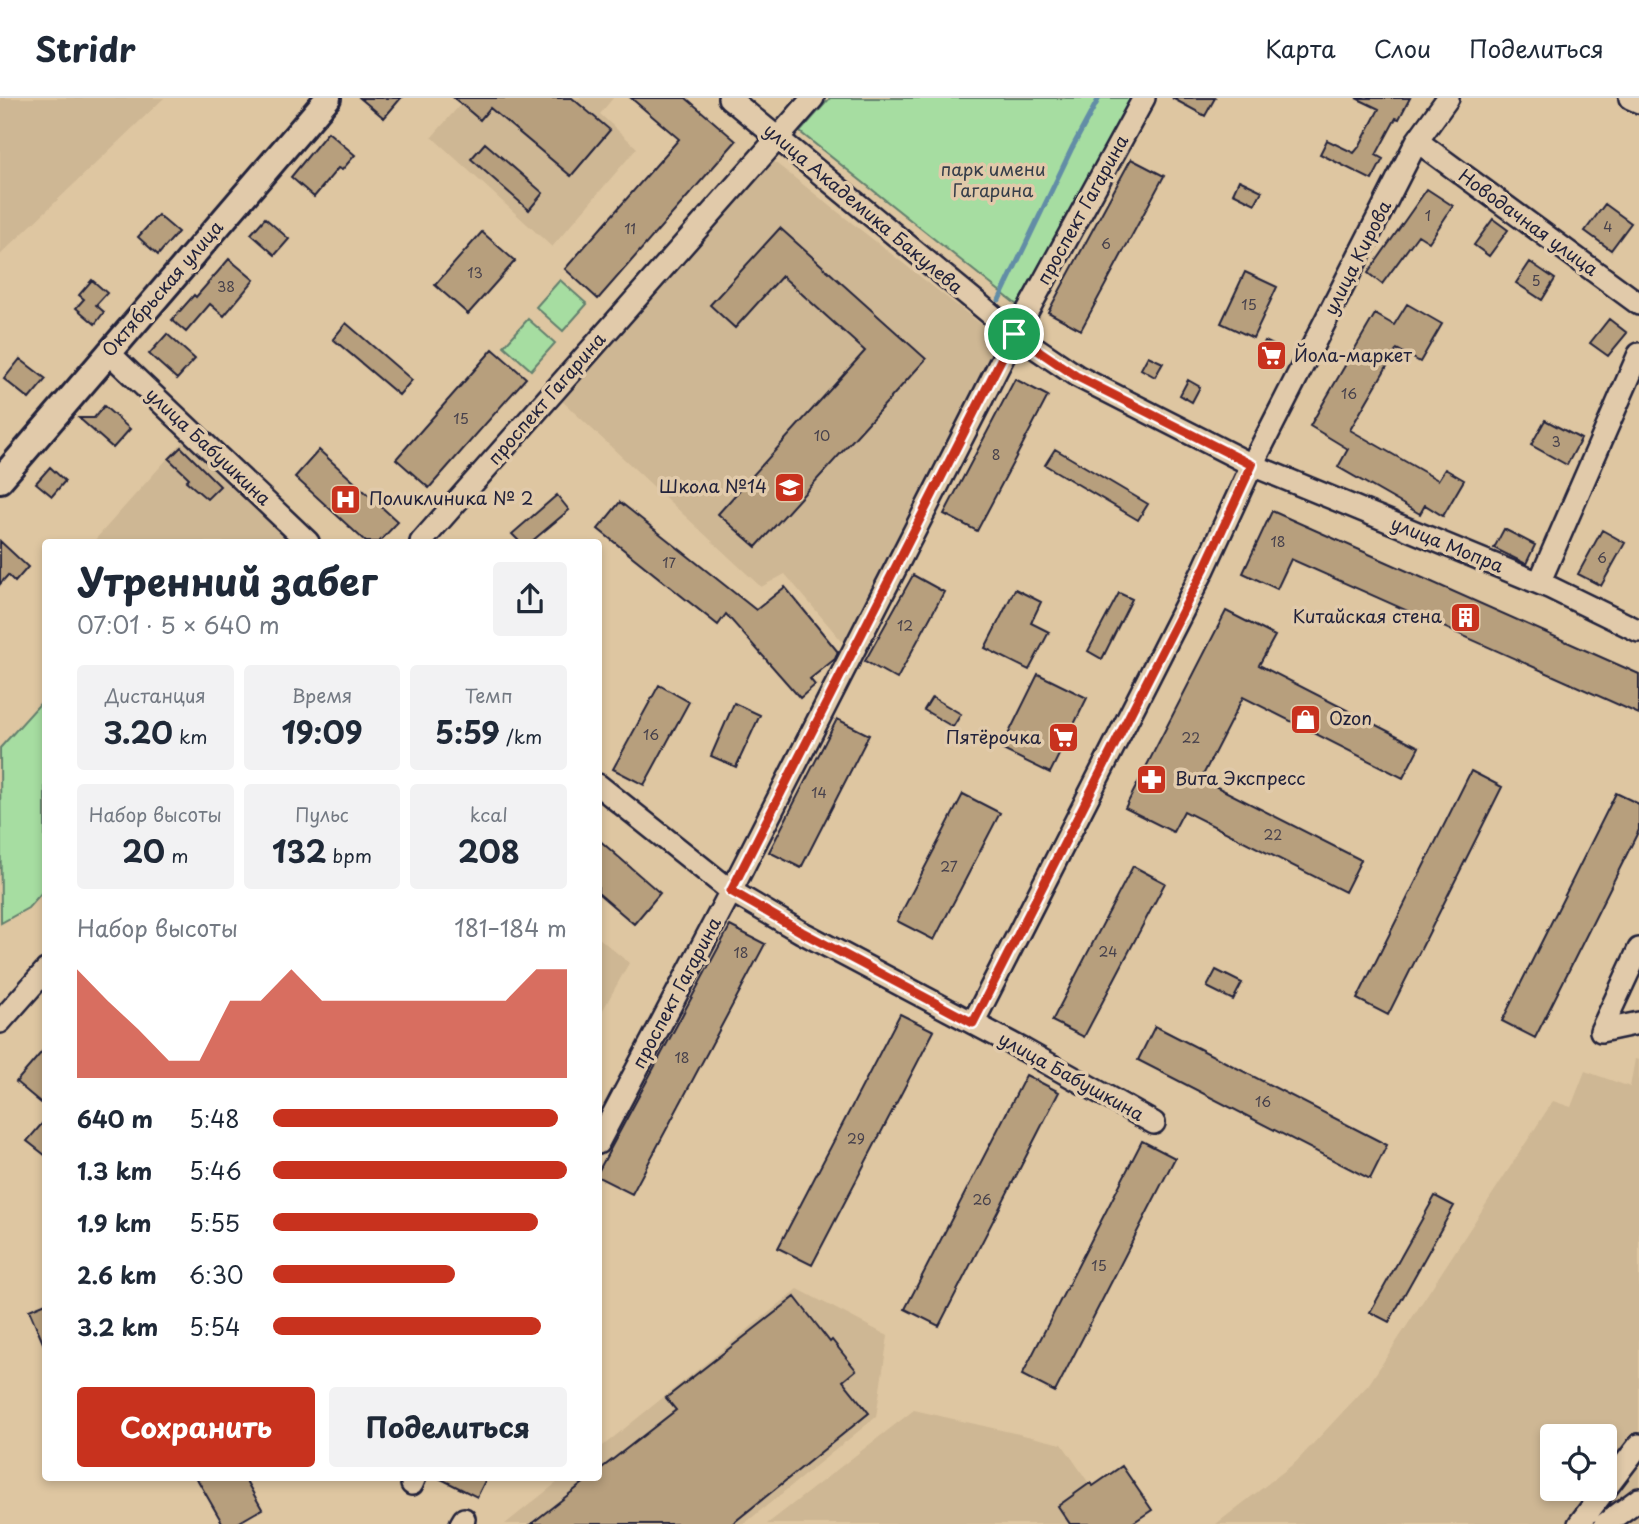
<!DOCTYPE html>
<html lang="ru">
<head>
<meta charset="utf-8">
<style>
	:root { --surface:#fff; --page:#f2f2f3; --text:#1f2937; --muted:#747a83; --line:#e0e1e3; --accent:#c8321e }
	body { margin:0; font-family:"Playpen Sans",sans-serif; background:var(--page); color:var(--text); height:100vh; display:flex; flex-direction:column; font-size:26px; white-space:nowrap }
	* { box-sizing:border-box; margin:0 }
	p { font-size:23px; color:var(--muted) }
	.icon { flex:none; width:38px; height:38px; fill:none; stroke:currentColor; stroke-width:2; stroke-linecap:round; stroke-linejoin:round }
	.map { position:relative; flex:1; overflow:hidden }
	.drawer { position:absolute; left:42px; top:441px; width:560px; height:942px; display:flex; flex-direction:column; background:var(--surface); border-radius:7px; box-shadow:0 4px 10px #0003 }
	.drawer>* { flex:none }
	.controls { position:absolute; left:1540px; top:1326px; display:grid; gap:14px }
	.controls a { display:grid; place-items:center; width:77px; height:77px; border-radius:7px; background:var(--surface); box-shadow:0 4px 10px #0003; font-size:35px }
	.pin { position:absolute; display:grid; place-items:center; width:60px; height:60px; color:#fff; margin:-30px; border:4px solid #fff; border-radius:50%; box-shadow:0 2px 7px #0007 }
	.round { display:grid; place-items:center; flex:none; width:74px; height:74px; border-radius:7px; background:var(--page) }
	.head { display:flex; align-items:center; justify-content:space-between; height:119px; padding:0 35px }
	h1 { font-size:38px; font-weight:700; line-height:52px }
	.stats { display:grid; grid-template-columns:repeat(3,1fr); gap:10px; height:119px; padding:7px 35px }
	.stats div { display:grid; align-content:center; border-radius:7px; background:var(--page); text-align:center }
	.stats b { font-size:30px; font-weight:700 }
	.stats small { font-size:19px; font-weight:400 }
	.stats p { font-size:19px }
	.chart { height:196px; padding:14px 35px }
	.chart p { display:flex; justify-content:space-between }
	.chart svg { width:100%; height:126px; margin-top:7px; fill:var(--accent); opacity:.7 }
	.cta { display:flex; gap:14px; margin-top:auto; padding:14px 35px }
	.cta a { flex:1; height:80px; border-radius:7px; background:var(--accent); color:#fff; font-size:28px; font-weight:700; line-height:80px; text-align:center }
	.cta a+a { background:var(--page); color:var(--text) }
	ul { padding:0 35px; list-style:none; font-size:23px }
	li { display:grid; grid-template-columns:112px 84px 1fr; align-items:center; height:52px }
	li i { height:18px; border-radius:9px; background:var(--accent) }
	header { display:flex; align-items:center; gap:42px; box-sizing:border-box; height:98px; padding:0 35px; background:var(--surface); border-bottom:2px solid var(--line) }
	header strong { font-size:33px }
	nav { display:flex; gap:38px; margin-inline-start:auto; font-size:24px }
	.map>svg:first-child { display:block }
</style>
</head>
<body>
<header>
<strong>Stridr</strong>
<nav><a>Карта</a><a>Слои</a><a>Поделиться</a></nav>
</header>
<div class="map">
<svg width="1639" height="1426" viewBox="0 0 1639 1426">
	<rect width="100%" height="100%" fill="#dec6a1"/>
	<filter id="ink" filterUnits="userSpaceOnUse"><feTurbulence type="fractalNoise" baseFrequency=".0143" numOctaves="2"/><feDisplacementMap in="SourceGraphic" scale="14" xChannelSelector="R" yChannelSelector="G"/><feConvolveMatrix kernelMatrix="1 2 1 2 8 2 1 2 1" color-interpolation-filters="sRGB"/></filter>
	<g filter="url(#ink)">
		<path fill="#ceb794" fill-rule="evenodd" d="M 0,0 L 164,0 L 0,157 Z
			M 466,0 L 613,0 L 600,16 L 637,50 L 552,149 L 432,39 Z
			M 773,63 L 1001,242 L 846,548 L 785,476 L 761,489 L 561,302 Z
			M 185,341 L 296,444 L 93,444 Z
			M 599,840 L 629,865 L 599,919 Z
			M 1635,961 L 1639,962 L 1639,1426 L 1216,1426 L 1296,1364 L 1369,1286 L 1553,1003 L 1571,1009 L 1585,973 L 1630,989 ZM 1552,1339 L 1605,1339 L 1605,1391 L 1552,1391 Z
			M 798,1191 L 888,1238 L 876,1319 L 744,1426 L 505,1426 L 564,1379 L 598,1379 L 599,1351 Z
			M 914,1312 L 1062,1346 L 1117,1426 L 767,1426 Z"/>
		<path fill="#a6dda1" stroke="#64806e" stroke-width="2" d="M 830,0 L 1133,0 L 1017,207 L 800,34 Z
			M 560,182 L 587,206 L 563,233 L 536,209 Z
			M 528,221 L 555,245 L 531,272 L 504,248 Z
			M 45,600 L 45,791 L 28,810 L 1,825 L 0,650 Z"/>
		<g fill="none" stroke-linecap="round" stroke-linejoin="round">
			<path stroke="#628da6" stroke-width="5" d="M 999,202 L 1072,50 L 1099,0"/>
		</g>
		<path fill="#b79f7d" stroke="#22223b" stroke-width="2" d="M 360,0 L 401,0 L 384,20 Z
			M 454,0 L 572,0 L 610,32 L 571,78 L 490,10 L 480,22 Z
			M 631,0 L 686,0 L 736,43 L 598,201 L 565,171 L 679,41 Z
			M 1172,0 L 1215,0 L 1205,18 Z
			M 1356,0 L 1410,0 L 1399,21 L 1396,20 L 1376,57 L 1383,61 L 1372,82 L 1320,56 L 1327,42 L 1354,55 L 1359,49 L 1379,11 Z
			M 328,34 L 355,57 L 342,72 L 338,70 L 314,99 L 291,79 Z
			M 485,45 L 543,95 L 529,112 L 471,61 Z
			M 1131,61 L 1164,78 L 1081,232 L 1048,214 Z
			M 1239,82 L 1262,93 L 1255,106 L 1233,95 Z
			M 1427,91 L 1453,108 L 1429,144 L 1418,137 L 1382,186 L 1368,175 Z
			M 1605,106 L 1631,125 L 1611,152 L 1585,133 Z
			M 158,117 L 178,134 L 158,157 L 138,139 Z
			M 265,120 L 289,141 L 275,157 L 251,136 Z
			M 1493,121 L 1508,132 L 1489,158 L 1474,147 Z
			M 780,130 L 926,261 L 756,449 L 718,416 L 865,253 L 782,178 L 735,230 L 710,207 Z
			M 482,134 L 515,163 L 468,216 L 435,187 Z
			M 229,161 L 254,182 L 224,218 L 210,206 L 186,234 L 172,222 L 194,197 L 196,199 Z
			M 1530,164 L 1555,181 L 1542,202 L 1516,185 Z
			M 1245,174 L 1277,189 L 1253,240 L 1221,225 Z
			M 92,182 L 107,195 L 96,207 L 104,214 L 95,226 L 76,210 L 84,201 L 79,197 Z
			M 1407,206 L 1442,226 L 1420,264 L 1397,251 L 1350,332 L 1438,382 L 1445,371 L 1464,382 L 1443,418 L 1425,407 L 1420,416 L 1338,369 L 1348,351 L 1310,328 L 1375,216 L 1394,227 Z
			M 1609,221 L 1627,235 L 1608,258 L 1590,245 Z
			M 346,225 L 412,282 L 399,297 L 333,241 Z
			M 167,236 L 195,261 L 177,281 L 149,256 Z
			M 1265,243 L 1281,251 L 1274,264 L 1258,256 Z
			M 493,251 L 526,280 L 429,390 L 396,361 Z
			M 1148,258 L 1163,265 L 1155,279 L 1141,271 Z
			M 20,261 L 46,281 L 29,301 L 4,281 Z
			M 1015,281 L 1048,298 L 977,433 L 944,416 Z
			M 1188,282 L 1200,289 L 1192,304 L 1180,297 Z
			M 104,308 L 130,331 L 113,350 L 79,320 L 94,320 Z
			M 1545,322 L 1581,341 L 1567,367 L 1531,347 Z
			M 181,349 L 220,388 L 207,401 L 186,383 L 189,380 L 169,361 Z
			M 1055,351 L 1148,406 L 1138,422 L 1045,367 Z
			M 319,352 L 398,424 L 379,444 L 366,444 L 295,379 Z
			M 50,369 L 65,383 L 52,398 L 36,385 Z
			M 557,397 L 569,412 L 531,444 L 520,444 L 512,436 Z
			M 620,404 L 756,512 L 785,489 L 838,554 L 835,561 L 810,581 L 815,587 L 800,600 L 726,516 L 718,527 L 598,431 Z
			M 1272,413 L 1639,576 L 1639,616 L 1291,461 L 1277,491 L 1243,475 Z
			M 1504,431 L 1535,447 L 1526,466 L 1494,450 Z
			M 1602,432 L 1625,445 L 1601,488 L 1578,476 Z
			M 0,443 L 28,469 L 15,484 L 8,477 L 0,486 Z
			M 913,477 L 944,494 L 897,581 L 865,563 Z
			M 1015,491 L 1041,504 L 1031,525 L 1049,534 L 1029,572 L 985,550 Z
			M 1119,495 L 1132,501 L 1102,561 L 1088,553 Z
			M 1226,513 L 1275,538 L 1259,567 L 1419,649 L 1403,680 L 1243,599 L 1201,681 L 1361,762 L 1345,794 L 1184,713 L 1173,734 L 1125,710 Z
			M 1038,576 L 1087,600 L 1050,675 L 1001,651 Z
			M 659,587 L 689,604 L 644,687 L 613,671 Z
			M 932,599 L 961,616 L 953,629 L 924,612 Z
			M 734,605 L 760,617 L 736,669 L 711,658 Z
			M 837,621 L 869,637 L 801,770 L 769,754 Z
			M 1471,673 L 1502,689 L 1388,917 L 1357,901 Z
			M 1616,695 L 1639,706 L 1639,732 L 1535,940 L 1502,923 Z
			M 963,696 L 1000,715 L 934,842 L 897,823 Z
			M 598,741 L 660,795 L 634,826 L 598,795 Z
			M 1133,768 L 1165,785 L 1084,939 L 1052,923 Z
			M 730,828 L 765,846 L 632,1096 L 598,1079 L 598,1074 Z
			M 1216,872 L 1242,885 L 1233,902 L 1207,889 Z
			M 900,916 L 934,933 L 812,1167 L 778,1150 Z
			M 1155,928 L 1387,1047 L 1370,1081 L 1138,962 Z
			M 46,949 L 46,1009 L 16,984 Z
			M 1026,977 L 1059,994 L 939,1228 L 905,1211 Z
			M 46,1021 L 46,1058 L 27,1043 Z
			M 1142,1043 L 1175,1060 L 1055,1294 L 1022,1277 Z
			M 1435,1098 L 1454,1108 L 1389,1224 L 1370,1214 Z
			M 795,1199 L 830,1244 L 832,1242 L 856,1272 L 843,1283 L 869,1315 L 732,1426 L 531,1426 L 591,1379 L 598,1379 L 598,1373 L 676,1312 L 666,1300 Z
			M 46,1205 L 46,1252 L 29,1212 Z
			M 1122,1368 L 1152,1412 L 1131,1426 L 1070,1426 L 1058,1408 L 1090,1385 L 1093,1388 Z
			M 196,1379 L 244,1379 L 262,1411 L 236,1426 L 223,1426 Z
			M 437,1379 L 487,1379 L 477,1399 Z"/>
		<g fill="none" stroke-linecap="round" stroke-linejoin="round">
			<defs>
				<path id="minor" d="M 729,0 L 1015,236 L 1077,278 L 1252,367 L 1551,490 L 1639,533
					M 1630,0 L 1639,4
					M 1417,43 L 1639,206
					M 108,254 L 308,444
					M 421,444 L 813,0
					M 1539,485 L 1639,256
					M 598,687 L 731,793 L 801,834 L 1024,952 L 1154,1025
					M 0,924 L 46,872
					M 973,925 L 1204,471 L 1252,367 L 1417,43 L 1448,0
					M 1601,933 L 1639,851
					M 1601,933 L 1639,925
					M 598,1045 L 731,793 L 1015,236 L 1144,0
					M 412,1386 L 415,1379
					M 461,1426 L 464,1421
					M 1579,1426 L 1639,1347
					M 1605,1426 L 1639,1401"/>
				<path id="tertiary" d="M 0,382 L 328,0"/>
			</defs>
			<use href="#minor" stroke="#22223b" stroke-width="26"/>
			<use href="#tertiary" stroke="#22223b" stroke-width="30"/>
			<use href="#minor" stroke="#e1caaa" stroke-width="21"/>
			<use href="#tertiary" stroke="#e1caaa" stroke-width="24"/>
		</g>
	</g>
	<g fill="none" stroke-linecap="round" stroke-linejoin="round" filter="url(#ink)">
		<defs>
			<path id="route" d="M 1014,236 L 1076,278 L 1252,367 L 1204,471 L 973,925 L 802,834 L 731,793 Z"/>
		</defs>
		<use href="#route" stroke="#fff" stroke-width="14"/>
		<use href="#route" stroke="#c8321e" stroke-width="9"/>
	</g>
	<defs>
		<symbol id="supermarket-square" viewBox="-11 -11 22 22"><rect x="-9" y="-9" width="18" height="18" rx="4" fill="#c8321e" stroke="#e1caaa"/><path d="M-6-5.5h2.5l.6 2H6L4.5 2H-2.5L-4.4-4H-6ZM-1.5 3.2a1.3 1.3 0 1 0 .1 0ZM3 3.2a1.3 1.3 0 1 0 .1 0Z" fill="#fff"/></symbol>
		<symbol id="school-square" viewBox="-11 -11 22 22"><rect x="-9" y="-9" width="18" height="18" rx="4" fill="#c8321e" stroke="#e1caaa"/><path d="M0-5L7-2L0 1L-7-2ZM-4 1L0 2.5L4 1V4Q0 6-4 4Z" fill="#fff"/></symbol>
		<symbol id="hospital-square" viewBox="-11 -11 22 22"><rect x="-9" y="-9" width="18" height="18" rx="4" fill="#c8321e" stroke="#e1caaa"/><path d="M-5-5h3v3.5h4V-5h3V5h-3V1.5h-4V5h-3Z" fill="#fff"/></symbol>
		<symbol id="building-square" viewBox="-11 -11 22 22"><rect x="-9" y="-9" width="18" height="18" rx="4" fill="#c8321e" stroke="#e1caaa"/><path d="M-4-6H4V6H1V3H-1V6H-4ZM-2.5-4.3h1.7v1.8h-1.7ZM.8-4.3h1.7v1.8H.8ZM-2.5-1h1.7V.8h-1.7ZM.8-1h1.7V.8H.8Z" fill="#fff"/></symbol>
		<symbol id="shop-square" viewBox="-11 -11 22 22"><rect x="-9" y="-9" width="18" height="18" rx="4" fill="#c8321e" stroke="#e1caaa"/><path d="M-5-2.5h2.3a2.7 3.5 0 0 1 5.4 0H5L5.5 6h-11ZM-1.5-2.5h3a1.5 2.3 0 0 0-3 0Z" fill="#fff"/></symbol>
		<symbol id="pharmacy-square" viewBox="-11 -11 22 22"><rect x="-9" y="-9" width="18" height="18" rx="4" fill="#c8321e" stroke="#e1caaa"/><path d="M-2-6h4v4h4v4h-4v4h-4v-4h-4v-4h4Z" fill="#fff"/></symbol>
	</defs>
	<g fill-rule="evenodd">
		<use href="#supermarket-square" x="1254" y="240" width="35" height="35"/>
		<use href="#school-square" x="772" y="372" width="35" height="35"/>
		<use href="#hospital-square" x="328" y="384" width="35" height="35"/>
		<use href="#building-square" x="1448" y="502" width="35" height="35"/>
		<use href="#shop-square" x="1288" y="604" width="35" height="35"/>
		<use href="#supermarket-square" x="1046" y="622" width="35" height="35"/>
		<use href="#pharmacy-square" x="1134" y="664" width="35" height="35"/>
	</g>
	<g text-anchor="middle" stroke-width="7" stroke-linejoin="round" paint-order="stroke">
		<g font-size="14" fill="#47414c">
			<text x="1428" y="123">1</text>
			<text x="1608" y="134">4</text>
			<text x="630" y="136">11</text>
			<text x="1106" y="151">6</text>
			<text x="475" y="180">13</text>
			<text x="1536" y="188">5</text>
			<text x="226" y="194">38</text>
			<text x="1249" y="212">15</text>
			<text x="1349" y="301">16</text>
			<text x="461" y="326">15</text>
			<text x="822" y="343">10</text>
			<text x="1556" y="349">3</text>
			<text x="996" y="362">8</text>
			<text x="1278" y="449">18</text>
			<text x="1602" y="465">6</text>
			<text x="669" y="470">17</text>
			<text x="905" y="533">12</text>
			<text x="651" y="642">16</text>
			<text x="1191" y="645">22</text>
			<text x="819" y="700">14</text>
			<text x="1273" y="742">22</text>
			<text x="949" y="774">27</text>
			<text x="1108" y="859">24</text>
			<text x="741" y="860">18</text>
			<text x="682" y="965">18</text>
			<text x="1263" y="1009">16</text>
			<text x="856" y="1046">29</text>
			<text x="982" y="1107">26</text>
			<text x="1099" y="1173">15</text>
		</g>
		<g font-size="18" fill="#363e4a" stroke="#e1caaa">
			<text x="993" y="78">парк имени<tspan x="993" dy="21">Гагарина</tspan></text>
		</g>
		<g font-size="18" fill="#22223b" stroke="#e1caaa">
			<text transform="translate(863 111) rotate(40)" y="6">улица Академика Бакулева</text>
			<text transform="translate(1083 112) rotate(-61)" y="6">проспект Гагарина</text>
			<text transform="translate(1528 125) rotate(36)" y="6">Новодачная улица</text>
			<text transform="translate(1358 160) rotate(-63)" y="6">улица Кирова</text>
			<text transform="translate(163 191) rotate(-49)" y="6">Октябрьская улица</text>
			<text transform="translate(547 301) rotate(-49)" y="6">проспект Гагарина</text>
			<text transform="translate(208 349) rotate(43)" y="6">улица Бабушкина</text>
			<text transform="translate(1447 447) rotate(22)" y="6">улица Мопра</text>
			<text transform="translate(677 895) rotate(-62)" y="6">проспект Гагарина</text>
			<text transform="translate(1071 979) rotate(29)" y="6">улица Бабушкина</text>
		</g>
		<g font-size="18" fill="#22223b" stroke="#e1caaa" text-anchor="start">
			<text x="1294" y="264">Йола-маркет</text>
			<text x="767" y="395" text-anchor="end">Школа №14</text>
			<text x="369" y="407">Поликлиника № 2</text>
			<text x="1442" y="525" text-anchor="end">Китайская стена</text>
			<text x="1329" y="627">Ozon</text>
			<text x="1041" y="646" text-anchor="end">Пятёрочка</text>
			<text x="1175" y="687">Вита Экспресс</text>
		</g>
	</g>
</svg>
<div class="controls">
<a><svg class="icon" aria-label="locate" viewBox="0 0 24 24"><circle cx="12" cy="12" r="6"/><path d="M12 2v4M12 18v4M2 12h4M18 12h4"/></svg></a>
</div>
<div class="pin" style="left:1014px;top:236px;background:#1e9e55"><svg class="icon" aria-label="arrive" viewBox="0 0 24 24"><path d="M6 21V4h12l-3 4 3 4H6"/></svg></div>
<section class="drawer">
<div class="head"><div><h1>Утренний забег</h1><p>07:01 · 5 × 640 m</p></div><a class="round"><svg class="icon" aria-label="share" viewBox="0 0 24 24"><path d="M12 15V3M7 8l5-5 5 5M5 13v7h14v-7"/></svg></a></div>
<div class="stats">
<div><p>Дистанция</p><b>3.20<small> km</small></b></div>
<div><p>Время</p><b>19:09</b></div>
<div><p>Темп</p><b>5:59<small> /km</small></b></div>
</div>
<div class="stats">
<div><p>Набор высоты</p><b>20<small> m</small></b></div>
<div><p>Пульс</p><b>132<small> bpm</small></b></div>
<div><p>kcal</p><b>208</b></div>
</div>
<div class="chart"><p><span>Набор высоты</span>181–184 m</p>
<svg viewBox="0 0 160 44" preserveAspectRatio="none"><path d="M0 44V6L10 17L20 27L30 38L40 38L50 17L60 17L70 6L80 17L90 17L100 17L110 17L120 17L130 17L140 17L150 6L160 6V44z"/></svg>
</div>
<ul>
<li><b>640 m</b>5:48<i style="width:97%"></i></li>
<li><b>1.3 km</b>5:46<i style="width:100%"></i></li>
<li><b>1.9 km</b>5:55<i style="width:90%"></i></li>
<li><b>2.6 km</b>6:30<i style="width:62%"></i></li>
<li><b>3.2 km</b>5:54<i style="width:91%"></i></li>
</ul>
<div class="cta"><a>Сохранить</a><a>Поделиться</a></div>
</section>
</div>
</body>
</html>
